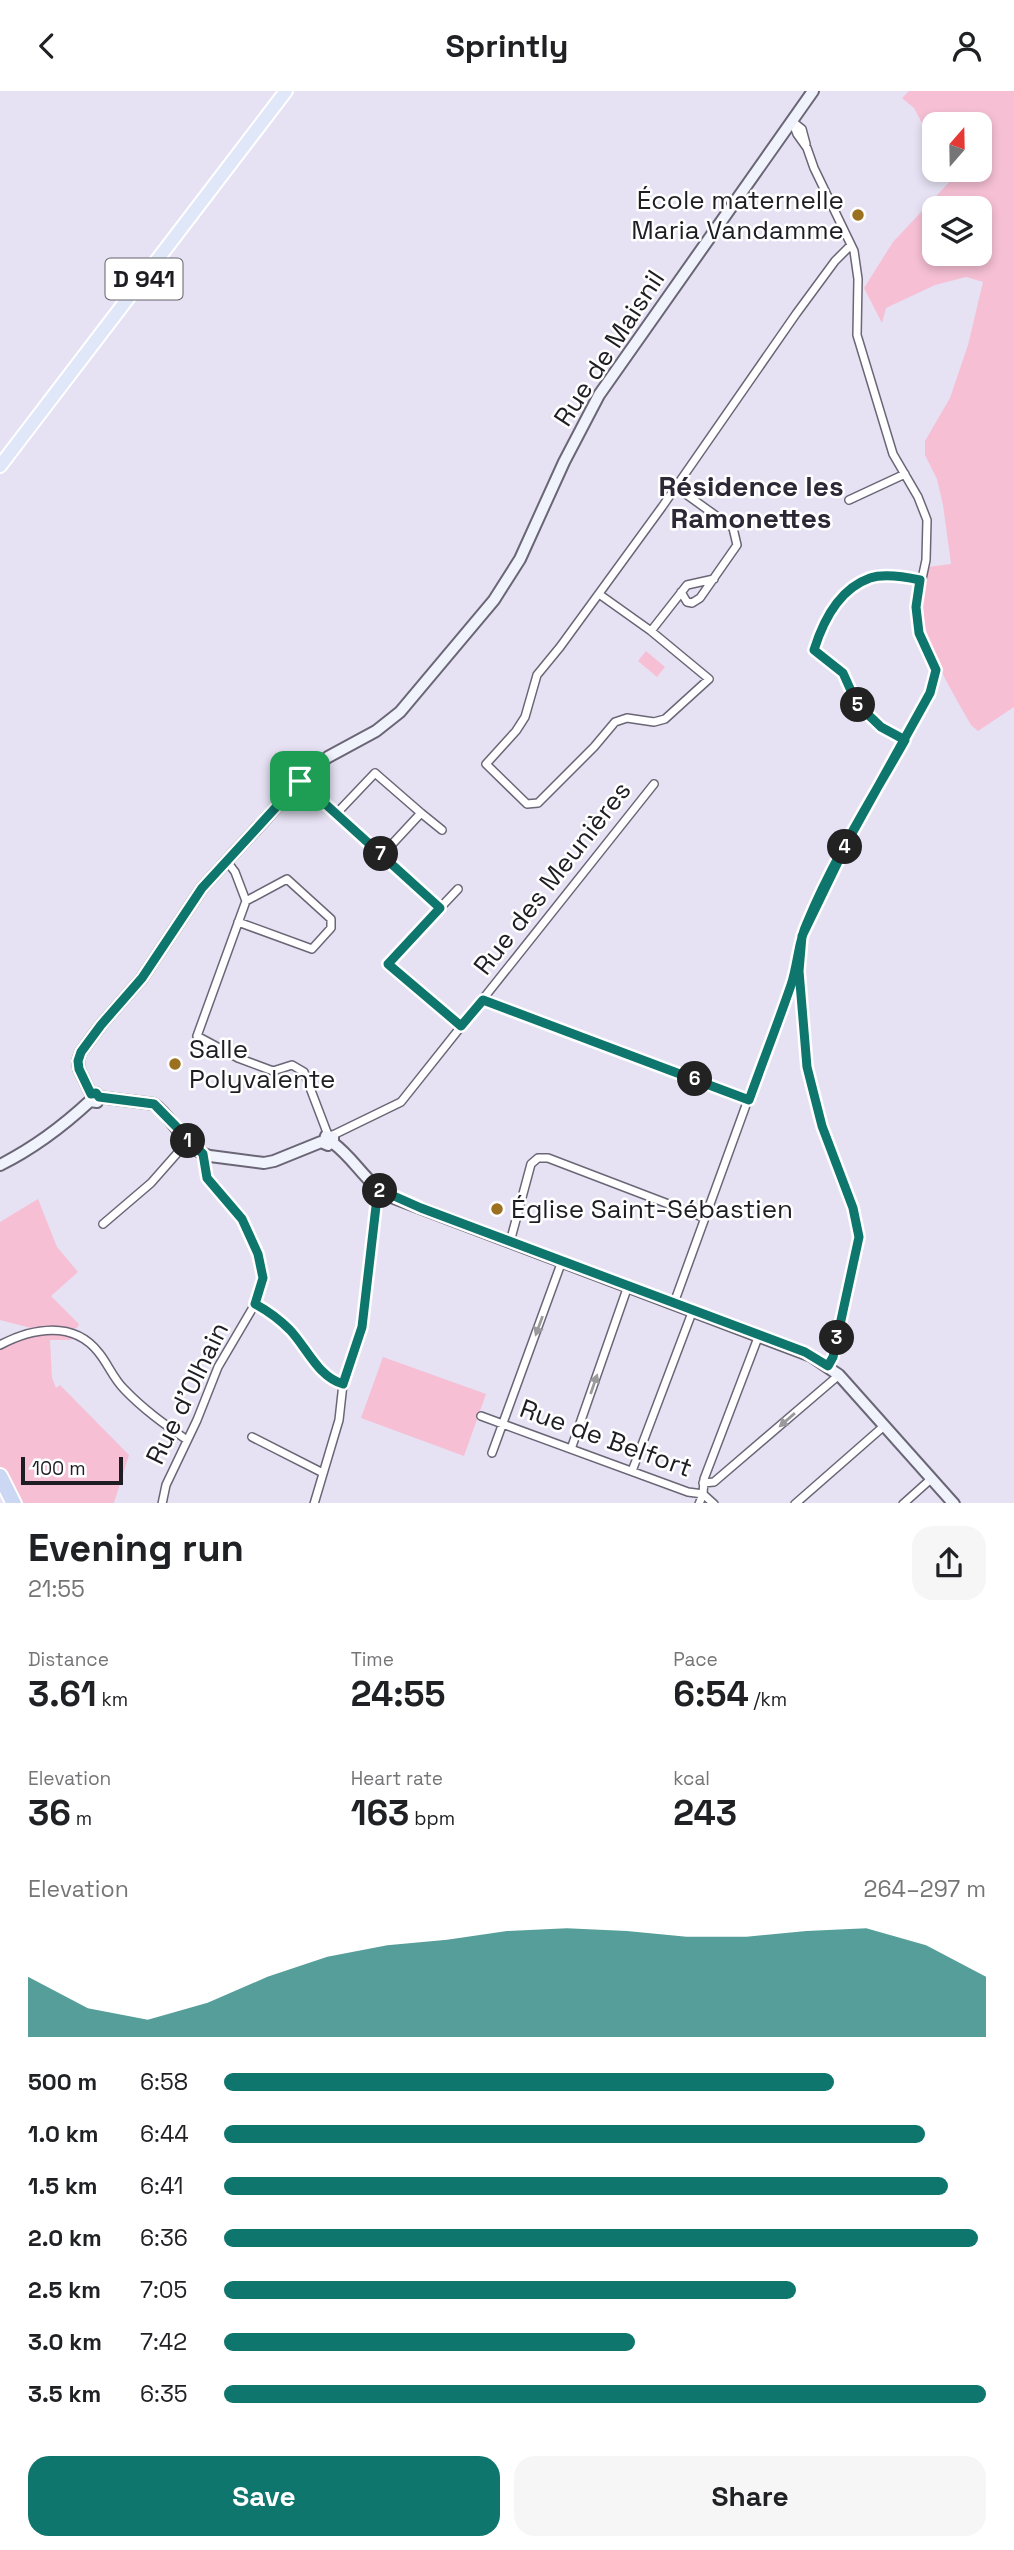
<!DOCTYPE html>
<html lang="en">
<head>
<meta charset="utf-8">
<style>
	:root { --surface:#fff; --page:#f6f6f6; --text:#202124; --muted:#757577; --accent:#0f766e }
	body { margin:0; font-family:"Space Grotesk",sans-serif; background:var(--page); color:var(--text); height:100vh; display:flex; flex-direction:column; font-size:26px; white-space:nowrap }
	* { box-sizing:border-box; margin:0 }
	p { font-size:23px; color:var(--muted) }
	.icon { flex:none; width:38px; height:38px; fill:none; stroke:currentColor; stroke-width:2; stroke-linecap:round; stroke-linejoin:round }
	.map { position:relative; height:1412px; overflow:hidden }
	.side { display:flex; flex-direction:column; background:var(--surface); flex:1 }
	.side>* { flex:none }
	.needle { width:46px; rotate:20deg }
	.buttons { position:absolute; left:922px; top:21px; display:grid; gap:14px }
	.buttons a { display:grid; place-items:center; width:70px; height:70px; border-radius:14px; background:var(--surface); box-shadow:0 4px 10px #0003; font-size:35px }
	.scale { position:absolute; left:21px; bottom:18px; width:102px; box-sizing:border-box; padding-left:7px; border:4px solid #1f1d24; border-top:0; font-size:19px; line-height:24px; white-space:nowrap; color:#1f1d24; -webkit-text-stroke:5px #fff; paint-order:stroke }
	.pin { position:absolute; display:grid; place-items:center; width:60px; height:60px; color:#fff; margin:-30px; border-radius:14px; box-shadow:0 4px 10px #0006 }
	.km { position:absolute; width:35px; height:35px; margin:-18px; border-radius:50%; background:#222; color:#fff; font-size:19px; line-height:35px; text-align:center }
	.round { display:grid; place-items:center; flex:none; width:74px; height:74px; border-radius:21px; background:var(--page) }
	.overview { display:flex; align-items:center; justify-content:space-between; height:119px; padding:0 28px }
	h1 { font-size:38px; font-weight:800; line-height:52px }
	.metrics { display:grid; grid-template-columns:repeat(3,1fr); gap:10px; height:119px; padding:7px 28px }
	.metrics div { display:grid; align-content:center }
	.metrics b { font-size:35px; font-weight:800 }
	.metrics small { font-size:19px; font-weight:400 }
	.metrics p { font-size:19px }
	.chart { height:196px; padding:14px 28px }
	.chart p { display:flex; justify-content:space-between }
	.chart svg { width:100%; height:126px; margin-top:7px; fill:var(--accent); opacity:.7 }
	.action { display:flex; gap:14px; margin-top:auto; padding:14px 28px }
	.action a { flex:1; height:80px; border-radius:21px; background:var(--accent); color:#fff; font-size:28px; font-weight:800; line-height:80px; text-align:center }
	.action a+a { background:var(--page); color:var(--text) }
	ul { padding:0 28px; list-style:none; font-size:23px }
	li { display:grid; grid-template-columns:112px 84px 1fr; align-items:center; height:52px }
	li i { height:18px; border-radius:9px; background:var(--accent) }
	header { display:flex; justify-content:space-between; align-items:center; height:91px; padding:0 28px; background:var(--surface); font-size:32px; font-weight:800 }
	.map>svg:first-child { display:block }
</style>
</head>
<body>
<header><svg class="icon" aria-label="back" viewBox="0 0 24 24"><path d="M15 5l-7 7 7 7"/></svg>Sprintly<svg class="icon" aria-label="person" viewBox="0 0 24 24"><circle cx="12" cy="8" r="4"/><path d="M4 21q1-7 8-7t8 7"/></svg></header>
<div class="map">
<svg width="1014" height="1413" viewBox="0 0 1014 1413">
	<rect width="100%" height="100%" fill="#e6e2f4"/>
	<path fill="#f6bfd4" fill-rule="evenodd" d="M 909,0 L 1014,0 L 1014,616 L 978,640 L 971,634 C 941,580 912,540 927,476 L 951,473 L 943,414 L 937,388 L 925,364 L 925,350 L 950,307 L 968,254 L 983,191 L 966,186 L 935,194 L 886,217 L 882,232 L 864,197 L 893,151 L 954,86 L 950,79 L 980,79 L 980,33 L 934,33 L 934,55 L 914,17 L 902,7 ZM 934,117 L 980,117 L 980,163 L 934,163 Z
		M 646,560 L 665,576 L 657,586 L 638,570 Z
		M 38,1108 L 57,1156 L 78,1181 L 51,1205 L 79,1233 L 77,1237 L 72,1238 L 31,1237 L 0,1229 L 0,1131 Z
		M 44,1243 L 73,1245 L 71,1249 L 50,1249 L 52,1287 L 56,1297 L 60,1294 L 129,1364 L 114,1412 L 18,1412 L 0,1376 L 0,1257 L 21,1247 Z
		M 383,1266 L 486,1303 L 464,1365 L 361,1327 Z"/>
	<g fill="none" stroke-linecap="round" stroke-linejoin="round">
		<defs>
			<path id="street" d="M 792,30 L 797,43 L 807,57 L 814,77 L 854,160 L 858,188 L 857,244 L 893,363 L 918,406 L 927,429 L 926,469 L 916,516 L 919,542 L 936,578 L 930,602 L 851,746 L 802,845 L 799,880 L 807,976 L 822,1035 L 853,1117 L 859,1146 L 833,1267 L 828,1275
				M 793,31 L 802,38 L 806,53
				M 676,396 L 733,437 L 737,454 L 700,507 L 692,512 L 687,511 L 681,501
				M 849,409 L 905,383
				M 599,503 L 651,540 L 709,588 L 665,628 L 654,631 L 627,627 L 615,631 L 594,656 L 538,712 L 527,713 L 486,673 L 516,640 L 525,626 L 537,584 L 560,556 L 662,416 L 796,223 L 835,170 L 851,154
				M 651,540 L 687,494 L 714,488
				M 905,649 L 881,636 L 857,613 L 843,582 L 815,559 C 823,529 839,498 870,487 C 885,482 906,486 920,489
				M 300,690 L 440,817 L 388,873 L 462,935
				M 421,722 L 442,739
				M 336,723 L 375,682 L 421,722 L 382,764
				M 226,769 L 235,781 L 246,810 L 197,945 L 238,967 L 273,980 L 292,974 L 304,981 L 328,1044
				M 440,817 L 458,798
				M 238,831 L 312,858 L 331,837 L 331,828 L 287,788 L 246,810
				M 483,909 L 749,1008
				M 331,1045 L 401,1011 L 654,693
				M 103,1133 L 151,1092 L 188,1050
				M 510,1151 L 531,1073 L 538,1067 L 548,1067 L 705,1127
				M 674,1212 L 797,874
				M 255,1213 C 268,1220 279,1228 290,1239 C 307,1257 318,1285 343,1293
				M 0,1254 C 32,1237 74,1229 99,1262 C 108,1273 113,1287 124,1298 C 143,1318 164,1333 187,1349
				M 481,1325 L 688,1401 L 703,1403 L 714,1413
				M 252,1346 L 323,1382
				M 571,1358 L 628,1195
				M 492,1362 L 562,1170
				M 632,1380 L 693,1219
				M 703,1392 L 714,1391 L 839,1284
				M 162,1413 L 166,1394 L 197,1329 L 218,1276 L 255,1213 L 263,1187 L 263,1178 L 249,1141 L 242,1127 L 207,1087 L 203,1064
				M 314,1413 L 339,1329 L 343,1293 L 362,1236 L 378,1098
				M 699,1413 L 703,1403 L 704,1388 L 759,1244
				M 795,1413 L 884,1335
				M 903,1413 L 932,1387"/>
			<path id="secondary" d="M 91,1003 L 79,978 L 78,970 L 81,961 L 101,934 L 142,887 L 202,797 L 303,687 L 328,666 L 376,640 L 400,621 L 494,509 L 520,468 L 564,371 L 599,304 L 813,0
				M 91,1003 L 96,1002 L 99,1006 L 154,1013 C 174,1027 185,1060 210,1065 L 264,1072 L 274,1070 L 321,1051 L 328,1054
				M 324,1051 L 326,1045 L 333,1046 L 333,1052 C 355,1068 367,1094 391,1106 L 811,1265 L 839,1284 L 954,1413
				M 0,1074 C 34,1057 62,1036 90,1010 L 97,1011 L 99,1006"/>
			<path id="primary" d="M 0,375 L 286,0"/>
			<path id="highway" d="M 0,1385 L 14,1413"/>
		</defs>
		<use href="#street" stroke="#6a6676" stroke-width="10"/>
		<use href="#secondary" stroke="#6a6676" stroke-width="14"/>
		<use href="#primary" stroke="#fff" stroke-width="16"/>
		<use href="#highway" stroke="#fff" stroke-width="18"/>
		<use href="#street" stroke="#fff" stroke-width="7"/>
		<use href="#secondary" stroke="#f0f3fc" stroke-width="10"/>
		<use href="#primary" stroke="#e0e7f8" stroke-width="12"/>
		<use href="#highway" stroke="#ccd7f4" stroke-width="14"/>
	</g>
	<defs><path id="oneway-solid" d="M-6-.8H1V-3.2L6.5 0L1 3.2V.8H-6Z" transform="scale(1.75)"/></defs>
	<g fill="#9a999c">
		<use href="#oneway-solid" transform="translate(539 1235) rotate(110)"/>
		<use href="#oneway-solid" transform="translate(594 1293) rotate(-71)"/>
		<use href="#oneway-solid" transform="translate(787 1329) rotate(139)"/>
	</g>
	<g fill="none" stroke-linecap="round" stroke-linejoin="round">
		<defs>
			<path id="route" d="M 300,690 L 202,797 L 142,887 L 101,934 L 81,961 L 78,970 L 79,978 L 91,1003 L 96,1002 L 99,1006 L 154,1013 L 203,1063 L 207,1087 L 242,1128 L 258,1163 L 263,1187 L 255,1213 C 268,1220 279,1228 290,1239 C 307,1257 318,1286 343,1293 L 362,1236 L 378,1098 L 421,1117 L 805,1261 L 828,1275 L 833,1266 L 859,1146 L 853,1117 L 822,1035 L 807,976 L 799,880 L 802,845 L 850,746 L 930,602 L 936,579 L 919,542 L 916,516 L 920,489 C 906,486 885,482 870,487 C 839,498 823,530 814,559 L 843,582 L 857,613 L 881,636 L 905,649 C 871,709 833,769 807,832 C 798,851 798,873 791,894 C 778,932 763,970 749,1009 L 483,909 L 461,935 L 388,873 L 440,817 L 300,690"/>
		</defs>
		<use href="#route" stroke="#fff" stroke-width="14"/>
		<use href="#route" stroke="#0f766e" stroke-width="9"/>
	</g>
	<g fill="#9b701f" stroke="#fff" stroke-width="2.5">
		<circle cx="858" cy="124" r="7"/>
		<circle cx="175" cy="973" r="7"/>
		<circle cx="497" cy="1118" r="7"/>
	</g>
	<g text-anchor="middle" stroke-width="5" stroke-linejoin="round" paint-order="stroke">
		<rect fill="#fff" stroke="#626166" stroke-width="2" x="105.5" y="167.5" width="77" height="41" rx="5"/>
		<g font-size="24" font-weight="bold" fill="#1f1d24">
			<text x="144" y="196">D 941</text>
		</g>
		<g font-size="26" fill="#1f1d24" stroke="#fff" text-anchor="start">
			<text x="844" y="118" text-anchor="end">École maternelle<tspan x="844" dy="30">Maria Vandamme</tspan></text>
			<text x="189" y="967">Salle<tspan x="189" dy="30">Polyvalente</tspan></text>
			<text x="511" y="1127">Église Saint-Sébastien</text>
		</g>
		<g font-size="26" fill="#1f1d24" stroke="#fff">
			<text transform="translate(609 257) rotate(-57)" y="9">Rue de Maisnil</text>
			<text transform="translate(552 787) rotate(-52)" y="9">Rue des Meunières</text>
			<text transform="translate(187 1302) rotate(-64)" y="9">Rue d'Olhain</text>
			<text transform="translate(606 1347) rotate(20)" y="9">Rue de Belfort</text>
		</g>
		<g font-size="28" font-weight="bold" fill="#2c2836" stroke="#fff">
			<text x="751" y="405">Résidence les<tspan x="751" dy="32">Ramonettes</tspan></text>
		</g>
	</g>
</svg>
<div class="buttons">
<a><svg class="needle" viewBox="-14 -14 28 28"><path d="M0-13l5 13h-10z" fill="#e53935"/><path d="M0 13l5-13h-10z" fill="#757577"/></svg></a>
<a><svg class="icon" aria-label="layers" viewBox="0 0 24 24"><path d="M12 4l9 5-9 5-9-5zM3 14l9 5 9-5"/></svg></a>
</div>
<div class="scale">100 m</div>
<div class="pin" style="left:300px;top:690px;background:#1e9e55"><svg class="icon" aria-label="arrive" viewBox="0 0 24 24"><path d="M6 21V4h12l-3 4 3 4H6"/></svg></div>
<b class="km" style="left:188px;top:1050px">1</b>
<b class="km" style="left:380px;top:1100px">2</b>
<b class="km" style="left:837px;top:1247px">3</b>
<b class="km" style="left:845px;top:756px">4</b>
<b class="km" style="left:858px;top:614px">5</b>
<b class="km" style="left:695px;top:988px">6</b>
<b class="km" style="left:381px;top:763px">7</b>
</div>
<section class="side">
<div class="overview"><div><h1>Evening run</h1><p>21:55</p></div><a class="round"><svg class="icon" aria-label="share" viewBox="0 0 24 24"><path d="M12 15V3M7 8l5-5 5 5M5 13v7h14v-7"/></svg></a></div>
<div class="metrics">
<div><p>Distance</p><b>3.61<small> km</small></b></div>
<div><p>Time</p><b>24:55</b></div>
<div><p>Pace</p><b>6:54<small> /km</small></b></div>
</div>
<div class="metrics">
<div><p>Elevation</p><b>36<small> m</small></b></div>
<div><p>Heart rate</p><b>163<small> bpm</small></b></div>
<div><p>kcal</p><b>243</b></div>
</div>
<div class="chart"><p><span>Elevation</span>264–297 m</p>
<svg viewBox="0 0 160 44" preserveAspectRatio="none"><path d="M0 44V23L10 34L20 38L30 32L40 23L50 16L60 12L70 10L80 7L90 6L100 7L110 9L120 9L130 7L140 6L150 12L160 23V44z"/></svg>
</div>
<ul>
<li><b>500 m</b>6:58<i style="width:80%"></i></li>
<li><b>1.0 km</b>6:44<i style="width:92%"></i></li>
<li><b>1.5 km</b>6:41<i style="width:95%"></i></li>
<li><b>2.0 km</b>6:36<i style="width:99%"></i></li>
<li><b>2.5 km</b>7:05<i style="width:75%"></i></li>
<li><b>3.0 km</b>7:42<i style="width:54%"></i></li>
<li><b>3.5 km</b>6:35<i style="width:100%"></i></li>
</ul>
<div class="action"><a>Save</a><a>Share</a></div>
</section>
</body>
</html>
